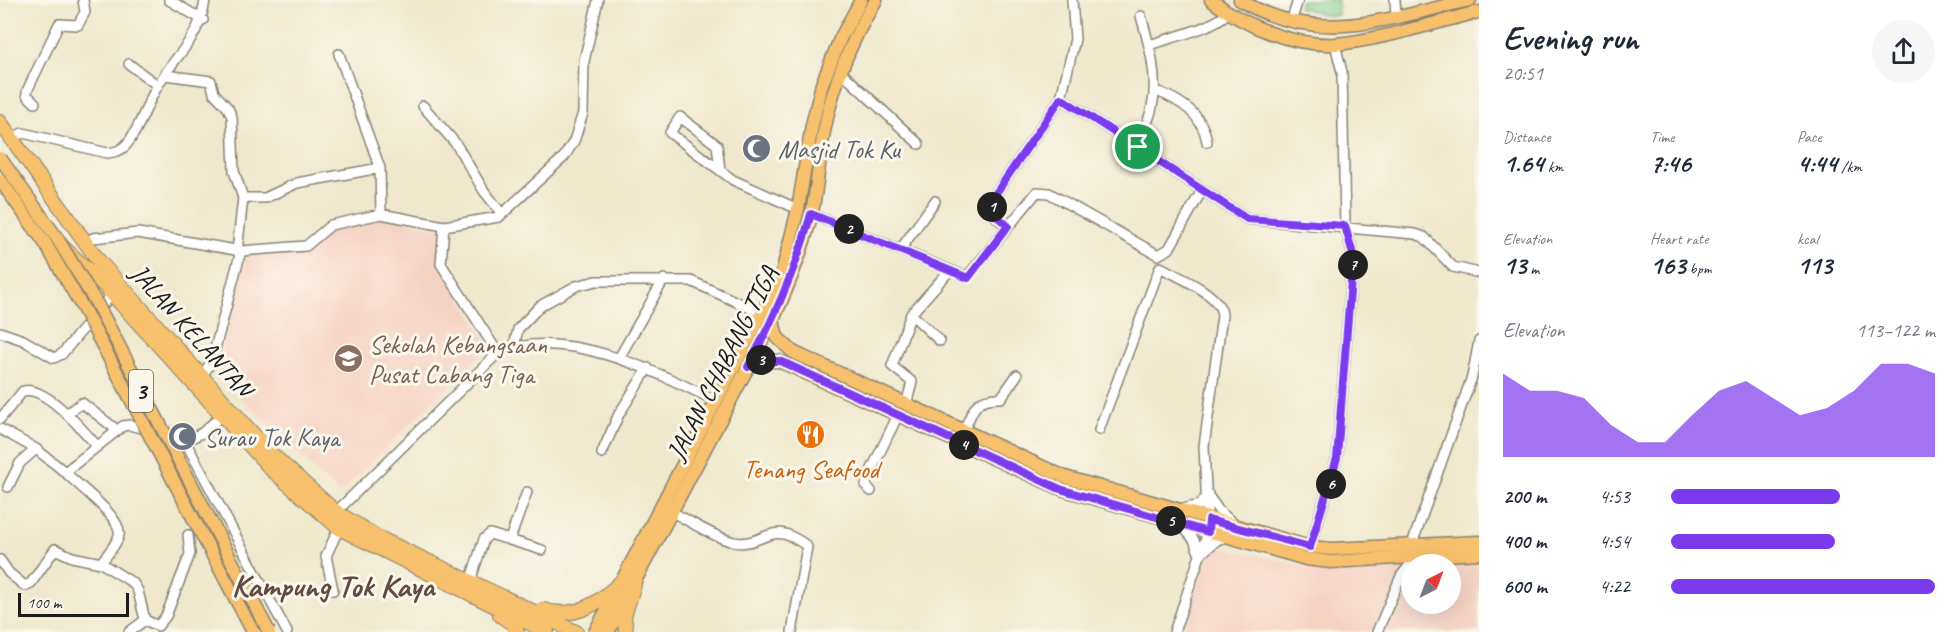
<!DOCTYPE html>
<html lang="en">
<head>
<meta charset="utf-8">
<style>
	:root { --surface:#fff; --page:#f6f6f7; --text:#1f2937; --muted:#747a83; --accent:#7c3aed }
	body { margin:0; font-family:Caveat,sans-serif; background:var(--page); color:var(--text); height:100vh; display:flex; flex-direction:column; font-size:22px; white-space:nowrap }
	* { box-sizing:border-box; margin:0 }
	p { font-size:20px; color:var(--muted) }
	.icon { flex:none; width:33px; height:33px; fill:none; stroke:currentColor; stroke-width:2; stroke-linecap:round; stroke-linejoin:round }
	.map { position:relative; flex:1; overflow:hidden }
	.panel { display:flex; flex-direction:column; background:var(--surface); width:480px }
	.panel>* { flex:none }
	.needle { width:39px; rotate:42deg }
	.fabs { position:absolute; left:1401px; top:554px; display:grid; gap:12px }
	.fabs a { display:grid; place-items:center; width:60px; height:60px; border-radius:50%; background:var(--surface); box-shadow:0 6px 24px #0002; font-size:30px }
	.scale { position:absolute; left:18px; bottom:15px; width:111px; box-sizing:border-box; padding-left:6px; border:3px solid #1c1c1c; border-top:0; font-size:16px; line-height:21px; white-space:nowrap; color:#1c1c1c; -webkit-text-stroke:4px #fbf7ec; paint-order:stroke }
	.pin { position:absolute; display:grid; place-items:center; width:51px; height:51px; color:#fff; margin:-26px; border:3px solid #fff; border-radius:50%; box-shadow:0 2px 6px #0007 }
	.km { position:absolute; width:30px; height:30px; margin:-15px; border-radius:50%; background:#222; color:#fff; font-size:16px; line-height:30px; text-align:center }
	.round { display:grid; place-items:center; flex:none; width:63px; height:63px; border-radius:32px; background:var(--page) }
	.summary { display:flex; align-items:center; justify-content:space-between; height:102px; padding:0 24px }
	h1 { font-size:33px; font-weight:600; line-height:45px }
	.stats { display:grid; grid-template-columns:repeat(3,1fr); gap:9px; height:102px; padding:6px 24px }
	.stats div { display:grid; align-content:center }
	.stats b { font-size:26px; font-weight:600 }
	.stats small { font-size:16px; font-weight:400 }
	.stats p { font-size:16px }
	.chart { height:168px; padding:12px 24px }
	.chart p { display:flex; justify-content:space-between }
	.chart svg { width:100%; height:108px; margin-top:6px; fill:var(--accent); opacity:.7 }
	ul { padding:0 24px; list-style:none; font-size:20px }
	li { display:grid; grid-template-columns:96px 72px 1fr; align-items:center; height:45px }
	li i { height:15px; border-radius:8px; background:var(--accent) }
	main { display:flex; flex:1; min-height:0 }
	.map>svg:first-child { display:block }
</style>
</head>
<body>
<main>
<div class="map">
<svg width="1479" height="632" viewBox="0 0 1479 632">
	<rect width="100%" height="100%" fill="#fbf7ec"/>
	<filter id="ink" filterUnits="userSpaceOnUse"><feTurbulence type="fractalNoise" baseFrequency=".0167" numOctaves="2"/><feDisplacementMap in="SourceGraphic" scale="12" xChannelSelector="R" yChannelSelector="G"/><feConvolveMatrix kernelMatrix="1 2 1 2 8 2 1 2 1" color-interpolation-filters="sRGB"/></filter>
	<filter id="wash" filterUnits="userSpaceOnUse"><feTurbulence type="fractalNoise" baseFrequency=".008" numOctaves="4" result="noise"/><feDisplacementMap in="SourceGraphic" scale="24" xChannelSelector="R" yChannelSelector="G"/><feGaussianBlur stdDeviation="1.35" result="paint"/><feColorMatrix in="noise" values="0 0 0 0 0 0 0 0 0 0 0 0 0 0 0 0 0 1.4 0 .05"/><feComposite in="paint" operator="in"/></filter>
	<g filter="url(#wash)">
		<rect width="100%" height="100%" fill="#efe8cc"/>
		<path fill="#f5d2c3" d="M 382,215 L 442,229 L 440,267 L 491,345 L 339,494 L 215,373 L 245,256 L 311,248 L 330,227 Z
			M 1214,546 L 1335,572 L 1411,566 L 1412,603 L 1450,603 L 1450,564 L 1426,564 L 1468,560 L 1479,561 L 1479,632 L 1183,632 L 1207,552 Z"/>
		<path fill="#82cf8d" stroke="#4f7654" stroke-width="1.5" d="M 1301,0 L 1338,0 L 1338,15 L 1329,16 L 1298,7 Z"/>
	</g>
	<g filter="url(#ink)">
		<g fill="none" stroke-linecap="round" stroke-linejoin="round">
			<defs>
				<path id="minor" d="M 169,0 L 203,20
					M 1395,0 L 1396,17
					M 1291,22 L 1298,0
					M 1149,45 C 1170,38 1216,27 1227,13
					M 339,54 L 380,168 L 381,214
					M 129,64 L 157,85
					M 841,72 L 919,144
					M 165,75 L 211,81 L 214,93 L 228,108 L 232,117 L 234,171 L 243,198 L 237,251
					M 1154,90 C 1180,100 1203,114 1207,142
					M 1061,98 L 1247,219 L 1415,234 L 1424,237 L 1453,267 L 1479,273
					M 35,103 L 27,95 L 27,91 L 59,24 L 78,25 L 85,12 L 83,0
					M 423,106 L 456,144 L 484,191 L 502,214
					M 11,138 L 23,133 L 107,153 C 115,152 121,151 127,144 C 140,128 146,105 157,87 C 175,54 200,40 205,0
					M 1138,147 C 1142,134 1149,121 1152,107 C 1159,78 1149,44 1141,16
					M 720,170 L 717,145 L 680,117 L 670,133 L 733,180 L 798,209
					M 243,198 L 265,198 L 297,183 L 380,168
					M 811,214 L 967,277 L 1037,192 L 1049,193 L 1158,255 L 1169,249 L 1202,190
					M 444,226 L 441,264 L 498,353
					M 1008,226 C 995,218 989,212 994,196 L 1061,98 L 1075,39 L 1072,0
					M 85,243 L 93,238 L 138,233 L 241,251 L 306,246 L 331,225 L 381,214 L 444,226 L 499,217 L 564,157 L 574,141 L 583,113 L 584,61 L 598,0
					M 900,250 L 935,201
					M 911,314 L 940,341
					M 0,332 L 23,340 L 54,358 L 62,354 L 112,294
					M 514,347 L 518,329 L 540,306 L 576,286 L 596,281 L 691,281 L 763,314
					M 619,358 L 664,279
					M 202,377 L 212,360 L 241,251
					M 906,405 L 912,382 L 892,366 L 911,314 L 950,270
					M 68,413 L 82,403 L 117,430
					M 0,419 L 23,391 C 45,385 83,430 97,446
					M 0,429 L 36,449 L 65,472 L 123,426 L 129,425 L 175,436 L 185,441 L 202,433 L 221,416
					M 1099,430 L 1160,267 C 1178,277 1222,294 1222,316 L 1204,446 L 1208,532 L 1174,632
					M 963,432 C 974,410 973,397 1001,398 L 1017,375
					M 185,441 L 287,632
					M 602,453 L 619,414 L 648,368
					M 65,472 C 77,485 123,518 119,535 C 117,545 106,555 101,563
					M 8,487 L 20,463 L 36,449
					M 871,491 L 866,486 L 867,479 L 898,415
					M 1209,497 L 1219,511 L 1234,524
					M 1183,509 L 1200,505 L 1208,494
					M 670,511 C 690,521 713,537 734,542 C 757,547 771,525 792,537 C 798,540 803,542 807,547 L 792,632
					M 336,512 L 498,353 C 564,325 657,372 716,401
					M 1181,524 L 1194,540 L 1200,555
					M 510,539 L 527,492
					M 1412,544 L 1472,377 L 1479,341
					M 1310,547 L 1337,458 L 1353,254 L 1345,226 L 1342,72 L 1335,44
					M 1202,553 L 1217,540 L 1227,537
					M 0,560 L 9,573 L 25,586 L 31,583 L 55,549 L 72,557 L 101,563 L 133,583 L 138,591 L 145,620 L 158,626 L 166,616 L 190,554 L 188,535
					M 470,582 L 484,539 L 490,534 L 542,550
					M 333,590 L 326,556 L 339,528
					M 129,632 L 145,620
					M 1377,632 L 1401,576 L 1417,556"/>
				<path id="major" d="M 1211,0 C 1245,26 1291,46 1335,44 C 1377,41 1436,22 1479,12
					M 1240,0 C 1316,47 1389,18 1470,0
					M 773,320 L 777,337 L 793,352 L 1065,477 L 1310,547 L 1331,549 L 1479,542
					M 748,367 L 758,361 L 779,361 L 1061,489 L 1306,559 L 1331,562 L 1479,553
					M 595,632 L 781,277 L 798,209 L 812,125 L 822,84 L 840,39 L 861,0
					M 608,632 L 773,320 C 789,285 803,250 812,212 C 818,184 819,155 825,127 C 834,81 852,39 876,0"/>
				<path id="highway" d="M 0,122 L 98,260 L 268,451 L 310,489 L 336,512 L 377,537 L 576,632
					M 25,212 L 105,286 L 272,470 L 339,528 L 547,632
					M 543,610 C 576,620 600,603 623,580
					M 500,615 L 513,624 L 517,632
					M 626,632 L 624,616 L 634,585"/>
			</defs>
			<use href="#minor" stroke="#868274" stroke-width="12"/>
			<use href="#major" stroke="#868274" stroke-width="15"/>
			<use href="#highway" stroke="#868274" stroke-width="16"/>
			<use href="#minor" stroke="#fff" stroke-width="9"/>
			<use href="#major" stroke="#f7c06c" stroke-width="12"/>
			<use href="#highway" stroke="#f7c06c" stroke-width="14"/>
			<defs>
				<path id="major-bridge" d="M 0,158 L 57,238 L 97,304 L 269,632
					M 0,180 L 45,243 L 84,310 L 253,632"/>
			</defs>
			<use href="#major-bridge" stroke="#868274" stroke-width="15" stroke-linecap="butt"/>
			<use href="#major-bridge" stroke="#f7c06c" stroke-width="12"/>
		</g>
	</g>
	<g fill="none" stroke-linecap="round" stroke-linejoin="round" filter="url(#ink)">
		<defs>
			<path id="route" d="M 1061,98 L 1247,219 L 1345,226 L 1353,254 L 1337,458 L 1310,547 L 1209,520 L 1208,532 L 1060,489 L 780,361 L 758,361 L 748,367 C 775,317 796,269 811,214 L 968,278 L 1008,226 L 992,212 L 994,196 Z"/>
		</defs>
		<use href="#route" stroke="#fff" stroke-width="12"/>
		<use href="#route" stroke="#7c3aed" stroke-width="8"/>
	</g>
	<defs>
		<symbol id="mosque-disc" viewBox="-11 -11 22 22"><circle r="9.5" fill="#6b7280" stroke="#fbf7ec"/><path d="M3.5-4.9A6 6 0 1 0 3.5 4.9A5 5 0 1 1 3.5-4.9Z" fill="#fff"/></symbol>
		<symbol id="school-disc" viewBox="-11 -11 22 22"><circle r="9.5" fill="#8d6e63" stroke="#fbf7ec"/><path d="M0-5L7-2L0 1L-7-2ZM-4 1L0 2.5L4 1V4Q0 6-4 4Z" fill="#fff"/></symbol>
		<symbol id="restaurant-disc" viewBox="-11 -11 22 22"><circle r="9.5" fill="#e8710a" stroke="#fbf7ec"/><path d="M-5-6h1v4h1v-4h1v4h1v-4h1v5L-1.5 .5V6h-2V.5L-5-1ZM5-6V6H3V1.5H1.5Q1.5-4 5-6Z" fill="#fff"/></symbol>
	</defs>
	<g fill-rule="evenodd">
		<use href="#mosque-disc" x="740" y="132" width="33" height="33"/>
		<use href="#school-disc" x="332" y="342" width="33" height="33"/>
		<use href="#restaurant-disc" x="794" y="418" width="33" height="33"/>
		<use href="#mosque-disc" x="166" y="420" width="33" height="33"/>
	</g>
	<g text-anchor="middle" stroke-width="6" stroke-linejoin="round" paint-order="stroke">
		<rect fill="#fbf7ec" stroke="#5f5e5a" stroke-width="1.5" x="129" y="370" width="24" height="42" rx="4.5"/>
		<g font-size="24" font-weight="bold" fill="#1c1c1c">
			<text x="141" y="399">3</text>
		</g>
		<g font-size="26" fill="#5b616d" stroke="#fbf7ec" text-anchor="start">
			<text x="778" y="158">Masjid Tok Ku</text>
			<text x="204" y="446">Surau Tok Kaya</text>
		</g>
		<g font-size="26" fill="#1c1c1c" stroke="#fbf7ec">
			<text transform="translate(192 330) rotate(48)" y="9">JALAN KELANTAN</text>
			<text transform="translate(722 363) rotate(-63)" y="9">JALAN CHABANG TIGA</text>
		</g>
		<g font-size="26" fill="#785e54" stroke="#fbf7ec" text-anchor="start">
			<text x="369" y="353">Sekolah Kebangsaan<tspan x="369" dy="30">Pusat Cabang Tiga</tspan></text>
		</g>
		<g font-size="26" fill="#c56008" stroke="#fbf7ec">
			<text x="811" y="478">Tenang Seafood</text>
		</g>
		<g font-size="32" font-weight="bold" fill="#614840" stroke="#fbf7ec">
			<text x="333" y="596">Kampung Tok Kaya</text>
		</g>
	</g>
</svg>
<div class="fabs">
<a><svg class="needle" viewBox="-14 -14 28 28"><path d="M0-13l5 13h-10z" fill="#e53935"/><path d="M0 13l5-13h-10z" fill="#747a83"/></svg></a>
</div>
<div class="scale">100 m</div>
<div class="pin" style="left:1138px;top:147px;background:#1e9e55"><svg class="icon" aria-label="arrive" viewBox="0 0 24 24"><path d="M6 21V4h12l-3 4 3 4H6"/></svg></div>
<b class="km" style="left:992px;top:207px">1</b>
<b class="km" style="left:849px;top:229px">2</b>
<b class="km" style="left:761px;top:360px">3</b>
<b class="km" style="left:964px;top:445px">4</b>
<b class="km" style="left:1171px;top:521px">5</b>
<b class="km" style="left:1331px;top:484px">6</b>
<b class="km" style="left:1353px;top:265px">7</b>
</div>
<section class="panel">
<div class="summary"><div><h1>Evening run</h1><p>20:51</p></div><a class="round"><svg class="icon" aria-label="share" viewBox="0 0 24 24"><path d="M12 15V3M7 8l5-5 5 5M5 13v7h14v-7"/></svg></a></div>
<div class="stats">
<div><p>Distance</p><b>1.64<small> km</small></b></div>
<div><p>Time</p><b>7:46</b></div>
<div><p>Pace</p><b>4:44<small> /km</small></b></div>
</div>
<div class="stats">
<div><p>Elevation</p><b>13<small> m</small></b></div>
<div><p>Heart rate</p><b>163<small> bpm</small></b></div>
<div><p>kcal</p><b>113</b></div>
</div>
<div class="chart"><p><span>Elevation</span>113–122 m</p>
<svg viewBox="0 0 160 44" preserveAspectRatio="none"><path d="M0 44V10L10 17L20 17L30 20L40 31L50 38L60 38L70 27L80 17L90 13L100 20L110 27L120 24L130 17L140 6L150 6L160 10V44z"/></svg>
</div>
<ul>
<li><b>200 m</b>4:53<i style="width:64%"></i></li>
<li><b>400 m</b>4:54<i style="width:62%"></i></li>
<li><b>600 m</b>4:22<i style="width:100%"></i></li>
</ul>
</section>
</main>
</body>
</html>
